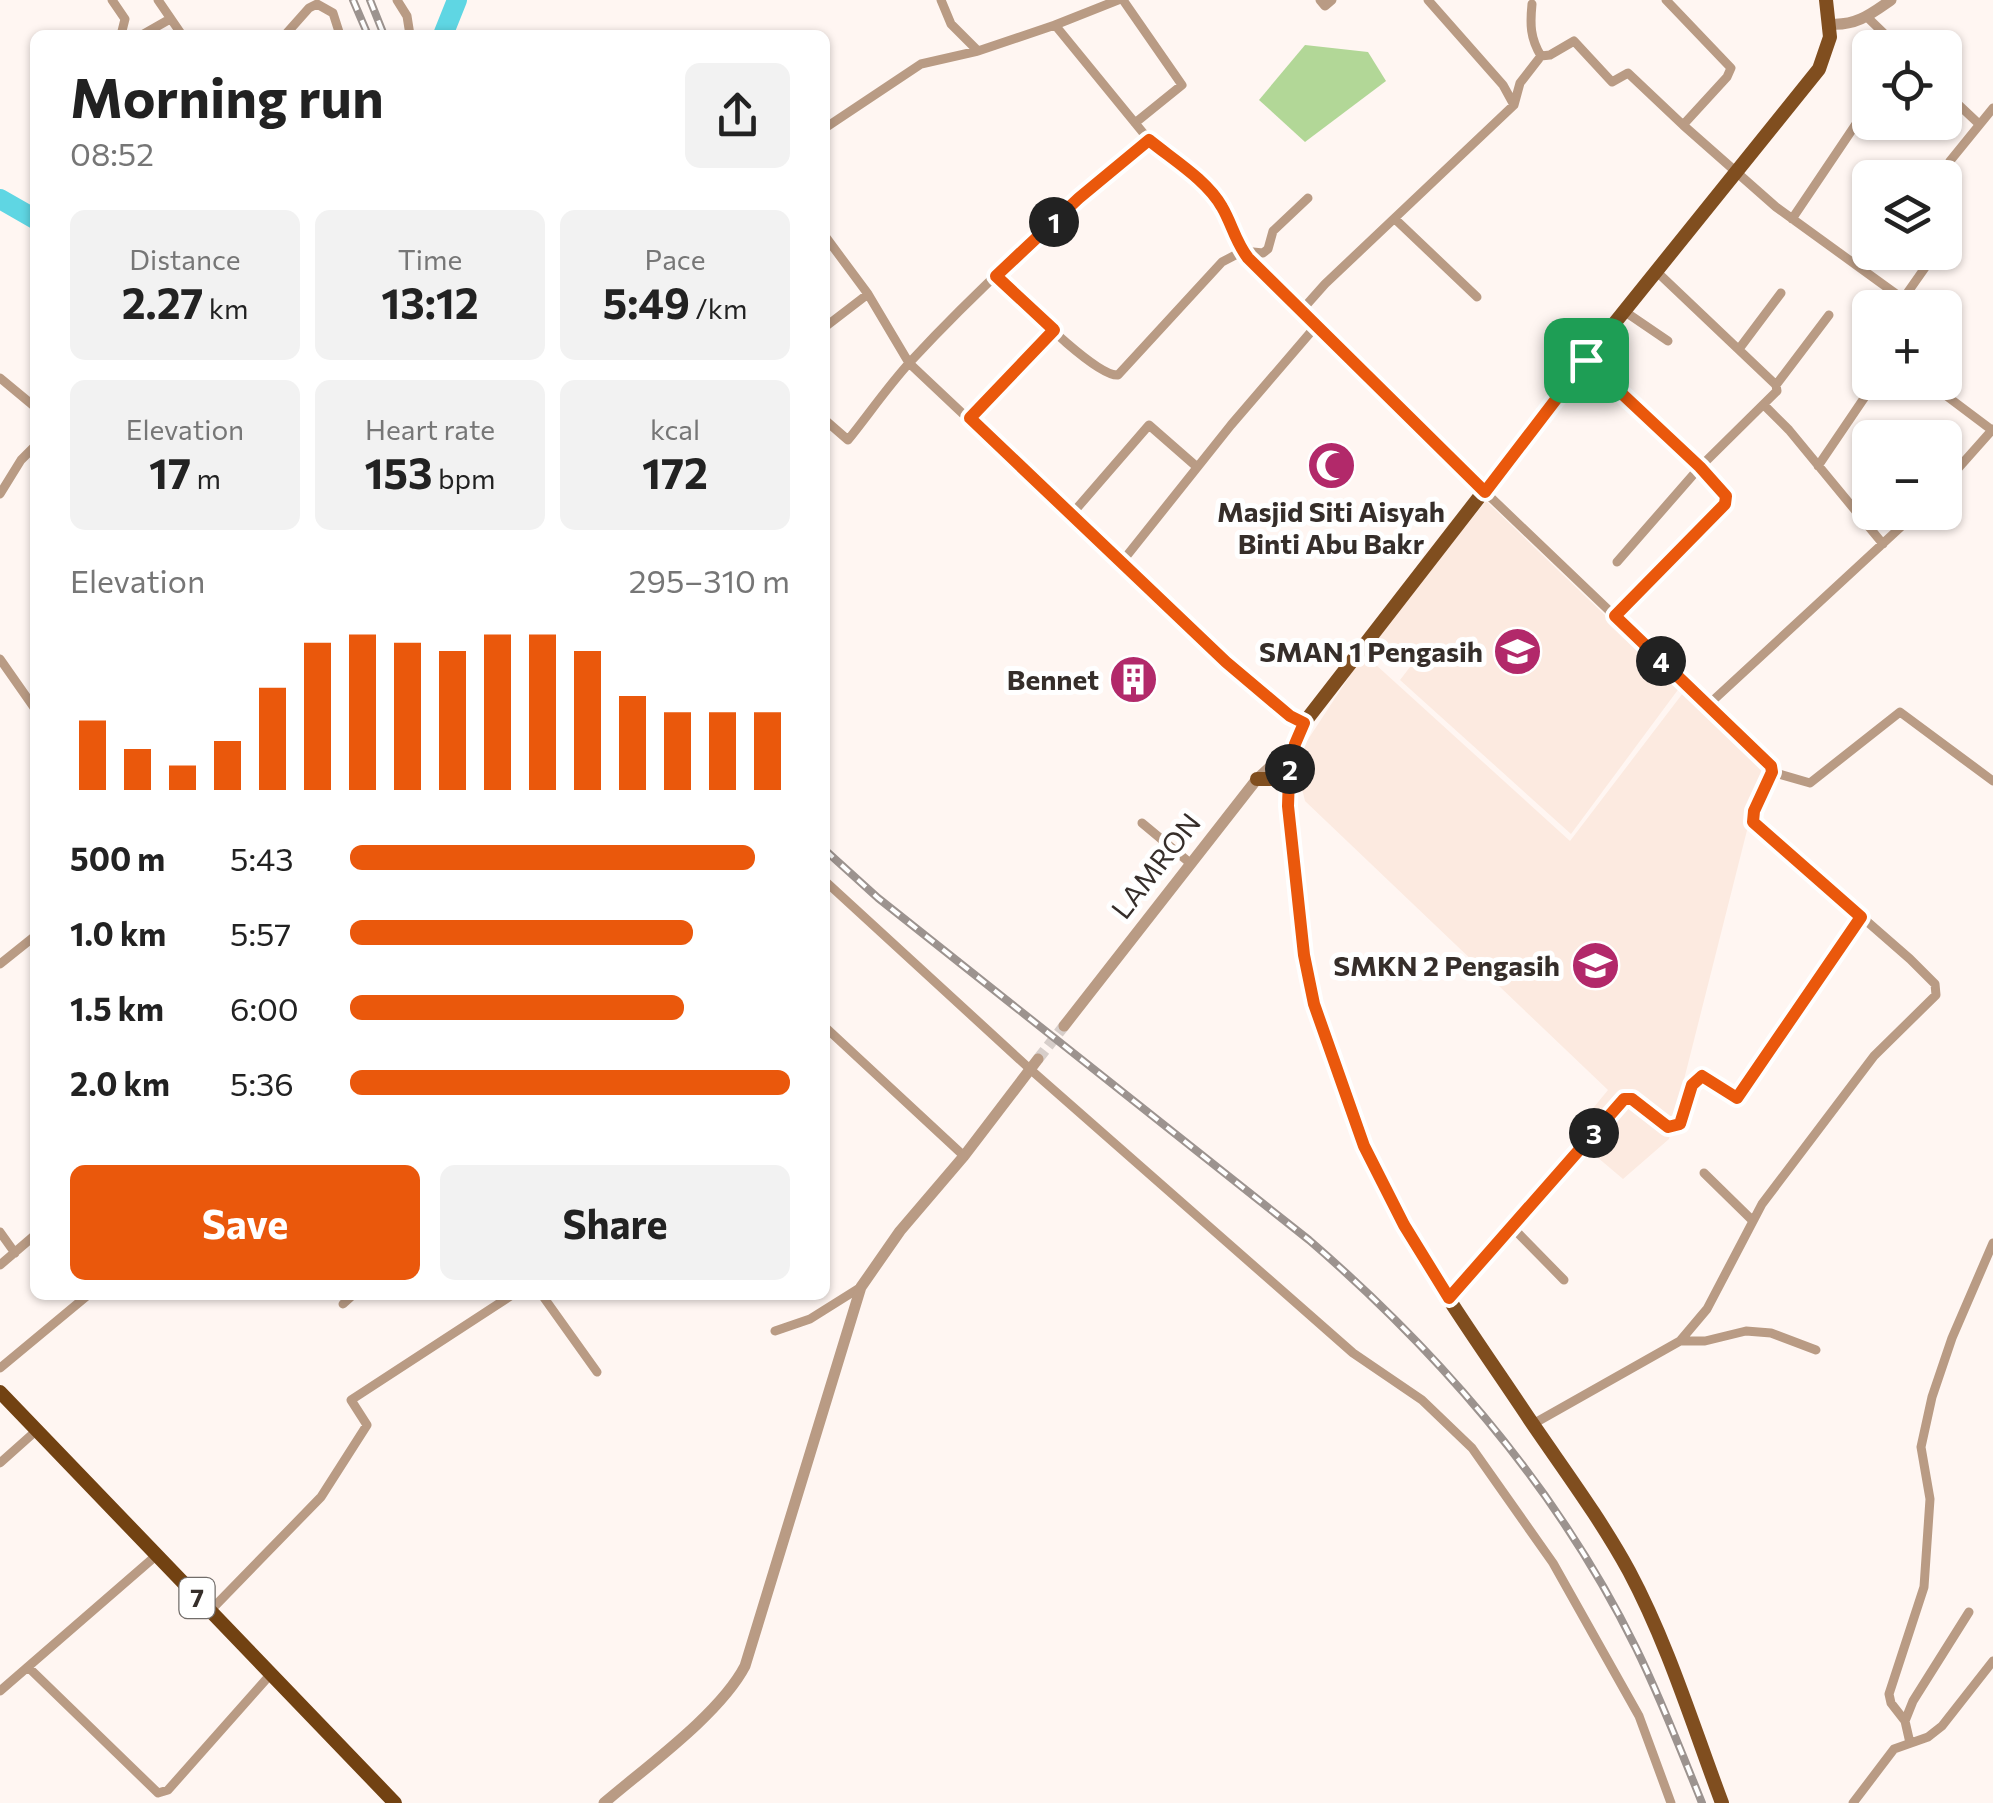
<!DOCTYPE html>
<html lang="en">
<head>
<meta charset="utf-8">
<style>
	:root { --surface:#fff; --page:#f2f2f2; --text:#222; --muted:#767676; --accent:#ea580c }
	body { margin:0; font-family:Commissioner,sans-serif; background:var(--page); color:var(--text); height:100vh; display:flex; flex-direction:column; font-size:38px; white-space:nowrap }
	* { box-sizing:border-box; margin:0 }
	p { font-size:32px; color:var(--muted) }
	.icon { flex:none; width:55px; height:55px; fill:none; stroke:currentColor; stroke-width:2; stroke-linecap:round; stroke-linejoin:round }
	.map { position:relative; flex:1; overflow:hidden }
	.details { position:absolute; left:30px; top:30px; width:800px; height:1270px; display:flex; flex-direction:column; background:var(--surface); border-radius:15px; box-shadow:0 2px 8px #0004 }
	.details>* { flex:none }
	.buttons { position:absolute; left:1852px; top:30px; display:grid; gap:20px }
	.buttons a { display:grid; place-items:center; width:110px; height:110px; border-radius:15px; background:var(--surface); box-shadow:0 2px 8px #0004; font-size:50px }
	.pin { position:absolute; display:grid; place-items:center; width:85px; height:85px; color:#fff; margin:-42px; border-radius:20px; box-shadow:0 5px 15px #0006 }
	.km { position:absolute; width:50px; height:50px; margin:-25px; border-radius:50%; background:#222; color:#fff; font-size:28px; line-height:50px; text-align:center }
	.round { display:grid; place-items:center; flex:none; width:105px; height:105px; border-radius:15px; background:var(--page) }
	.summary { display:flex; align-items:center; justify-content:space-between; height:170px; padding:0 40px }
	h1 { font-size:55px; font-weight:700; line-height:75px }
	.metrics { display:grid; grid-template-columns:repeat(3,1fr); gap:15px; height:170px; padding:10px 40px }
	.metrics div { display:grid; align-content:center; border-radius:15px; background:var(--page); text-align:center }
	.metrics b { font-size:42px; font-weight:700 }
	.metrics small { font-size:28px; font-weight:400 }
	.metrics p { font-size:28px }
	.chart { height:280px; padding:20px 40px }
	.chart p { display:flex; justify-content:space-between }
	.chart svg { width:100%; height:180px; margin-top:10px; stroke:var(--accent); stroke-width:6 }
	.action { display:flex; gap:20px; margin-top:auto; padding:20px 40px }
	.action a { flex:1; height:115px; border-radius:15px; background:var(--accent); color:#fff; font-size:40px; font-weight:700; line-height:115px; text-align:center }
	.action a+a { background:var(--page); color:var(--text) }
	ul { padding:0 40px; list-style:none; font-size:32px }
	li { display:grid; grid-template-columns:160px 120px 1fr; align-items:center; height:75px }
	li i { height:25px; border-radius:12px; background:var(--accent) }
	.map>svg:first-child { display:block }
</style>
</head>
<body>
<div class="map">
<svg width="1993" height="1803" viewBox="0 0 1993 1803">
	<rect width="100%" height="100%" fill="#fff6f2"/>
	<path fill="#fceae0" d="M 1486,501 L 1680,687 L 1571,834 L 1400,680 L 1410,667 L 1376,637 Z
		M 1364,654 L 1570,841 L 1683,693 L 1763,767 L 1669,1139 L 1623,1179 L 1571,1135 L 1608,1090 L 1305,801 L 1298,772 L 1303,747 Z"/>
	<path fill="#b2d797" d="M 1305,45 L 1368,52 L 1386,81 L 1305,142 L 1259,100 Z"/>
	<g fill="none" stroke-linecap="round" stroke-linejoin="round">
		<path stroke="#5fd6e3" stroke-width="20" d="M 443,35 L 457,0
			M 0,199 L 35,219"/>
		<path stroke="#d7ceca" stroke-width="11" stroke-dasharray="11 5.5" stroke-linecap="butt" d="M 1038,1059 L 1064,1026"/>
		<path stroke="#b99b84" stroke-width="9" d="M 112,0 L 125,19 L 121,35
			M 158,0 L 182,35
			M 397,0 L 407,16 L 410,35
			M 941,0 L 951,24 L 978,51
			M 1123,0 L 1182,85 L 1135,123
			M 1320,0 L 1325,6 L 1332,0
			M 1428,0 L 1503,85 L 1514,105
			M 1666,0 L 1731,68 L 1727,77 L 1683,125 L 1776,207 L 1903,299 L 1897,308
			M 1867,17 L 1899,48
			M 1055,25 L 1118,0
			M 142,35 L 170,19
			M 285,35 L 309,8 L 317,4 L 333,13 L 340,35
			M 1541,56 L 1550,55 L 1574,41 L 1612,82 L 1628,73 L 1683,125
			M 1945,92 L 1979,124
			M 825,128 L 921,64 L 978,51 L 1055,25 L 1149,140 L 1214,196 L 1223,208 L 1238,245 L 1248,257 L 1485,492 L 1708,705 L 1917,512
			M 1943,178 L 1950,161 L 1993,108
			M 1395,219 L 1477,297
			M 1792,219 L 1858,121 L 1870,116
			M 825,236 L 868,294 L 909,363 L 1226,662 L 1290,715 L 1304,723
			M 996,276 C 1017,296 1095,377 1118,375 L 1222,262 L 1243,251 L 1263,253 L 1268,249 L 1273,231 L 1308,198
			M 1903,299 L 1936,252
			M 1301,311 L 1325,284 L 1514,105 L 1520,83 L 1541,56 C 1530,38 1530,24 1532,4
			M 1624,311 L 1668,341
			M 825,327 L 868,294
			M 1739,349 L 1781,293
			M 1586,360 L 1700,467 L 1726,499 L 1615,616
			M 0,378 L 35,407
			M 1928,382 L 1993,431
			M 1776,385 L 1829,315
			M 1764,405 L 1789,430 L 1883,544
			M 969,419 L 1053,330
			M 825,420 L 848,440 C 869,414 888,386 911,361 C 984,282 1066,209 1149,140
			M 1818,466 L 1875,382
			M 1945,483 L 1993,429
			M 0,494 L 21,460 L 35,446
			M 1071,515 L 1149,425 L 1197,467
			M 1617,562 L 1700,467 L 1777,391 L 1776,385 L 1656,271
			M 1121,563 L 1231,425 L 1316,326
			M 0,659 L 35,709
			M 1708,705 L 1771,766 L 1772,772 L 1810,783 L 1900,712 L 1993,781
			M 1142,823 L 1190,863
			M 825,881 L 1031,1070 L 1353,1353 L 1422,1400 L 1472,1448 L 1553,1563 L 1639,1716 L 1671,1803
			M 0,964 L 35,936
			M 825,1027 L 964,1156
			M 1704,1173 L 1753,1221
			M 1512,1227 L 1564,1280
			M 0,1232 L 15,1253
			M 0,1265 L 35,1235
			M 542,1295 L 597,1372
			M 1449,1298 L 1624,1099 L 1632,1099 L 1668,1127 L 1680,1123 L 1692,1085 L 1702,1075 L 1737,1098 L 1861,917
			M 343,1304 L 353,1295
			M 775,1331 L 810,1319 L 861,1287
			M 1680,1341 L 1705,1341 L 1746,1331 L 1771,1333 L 1816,1350
			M 0,1368 L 88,1295
			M 1533,1424 L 1680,1341 L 1707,1309 L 1762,1204 L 1874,1056 L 1936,995 L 1935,984 L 1910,959 L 1753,822 L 1754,811 L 1772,772
			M 0,1463 L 37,1430
			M 210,1611 L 321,1497 L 367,1425 L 351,1400 L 512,1295
			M 29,1668 L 158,1793 L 168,1790 L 270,1675
			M 0,1691 L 158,1554
			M 1905,1721 L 1913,1701 L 1969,1612
			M 1910,1743 L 1905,1721 L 1891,1703 L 1889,1694 L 1924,1587 L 1930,1499 L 1921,1447 L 1932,1397 L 1952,1338 L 1993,1243
			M 1853,1803 L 1894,1749 L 1928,1737 L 1942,1726 L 1993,1661"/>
		<path stroke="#b99b84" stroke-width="11" d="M 1830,24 C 1856,26 1871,14 1891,0
			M 1064,1026 L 1257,779 L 1295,744
			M 604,1803 C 646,1767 720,1714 745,1666 L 861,1287 L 900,1231 L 964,1156 L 1038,1059"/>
		<path stroke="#804e1f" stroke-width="14" d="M 1257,779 L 1289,779
			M 1722,1803 C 1693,1726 1668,1644 1629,1571 C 1600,1518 1564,1470 1530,1420 C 1487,1355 1440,1291 1403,1222 C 1366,1154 1337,1080 1314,1006 C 1303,967 1301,926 1297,886 C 1291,830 1281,776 1304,723 L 1605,335 L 1819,69 L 1830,37 L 1826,0"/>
		<path stroke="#724212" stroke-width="14" d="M 0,1392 L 395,1803"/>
		<defs>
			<path id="rail" d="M 353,0 L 368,35
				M 370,0 L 384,35
				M 825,850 L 878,898 L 1309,1240 C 1442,1355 1558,1489 1636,1648 C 1661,1699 1681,1751 1702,1803"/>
		</defs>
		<use href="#rail" stroke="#9c938f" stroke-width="8"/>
		<use href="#rail" stroke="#fff" stroke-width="4" stroke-dasharray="11" stroke-linecap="butt"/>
	</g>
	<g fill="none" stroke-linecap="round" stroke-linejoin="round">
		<defs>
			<path id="route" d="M 1149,140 C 1172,159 1207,180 1222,207 C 1232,224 1235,241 1248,258 L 1485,492 L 1586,360 L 1700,467 L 1726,496 L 1725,504 L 1615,616 L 1771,766 L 1772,772 L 1754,811 L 1753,822 L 1861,917 L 1737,1098 L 1702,1076 L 1692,1085 L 1680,1124 L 1668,1127 L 1632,1099 L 1624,1099 L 1449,1298 L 1404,1225 L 1364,1146 L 1314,1004 L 1304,955 L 1288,806 L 1289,776 L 1295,744 L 1304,723 L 1290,716 L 1226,662 L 970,418 L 1054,330 L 996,276 L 1079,198 Z"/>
		</defs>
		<use href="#route" stroke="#fff" stroke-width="20"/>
		<use href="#route" stroke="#ea580c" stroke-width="12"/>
	</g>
	<defs>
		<symbol id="mosque-disc" viewBox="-11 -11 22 22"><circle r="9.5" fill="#b2296a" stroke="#fff"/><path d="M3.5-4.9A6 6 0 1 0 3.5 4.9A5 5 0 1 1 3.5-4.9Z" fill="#fff"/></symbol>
		<symbol id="school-disc" viewBox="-11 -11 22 22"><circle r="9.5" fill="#b2296a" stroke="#fff"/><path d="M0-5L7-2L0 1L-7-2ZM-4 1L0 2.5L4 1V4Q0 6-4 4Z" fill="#fff"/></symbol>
		<symbol id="building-disc" viewBox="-11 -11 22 22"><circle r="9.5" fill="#b2296a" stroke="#fff"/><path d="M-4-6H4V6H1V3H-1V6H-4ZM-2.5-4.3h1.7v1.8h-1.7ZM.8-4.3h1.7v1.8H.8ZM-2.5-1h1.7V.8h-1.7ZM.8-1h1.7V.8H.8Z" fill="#fff"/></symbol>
	</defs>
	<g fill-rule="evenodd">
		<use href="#mosque-disc" x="1304" y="438" width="55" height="55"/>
		<use href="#school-disc" x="1490" y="624" width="55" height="55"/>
		<use href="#building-disc" x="1106" y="652" width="55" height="55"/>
		<use href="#school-disc" x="1568" y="938" width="55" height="55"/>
	</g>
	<g text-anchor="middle" stroke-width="10" stroke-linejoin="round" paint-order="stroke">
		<rect fill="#fff" stroke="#726d6a" stroke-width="2.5" x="179.5" y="1578" width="35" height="40" rx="8"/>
		<g font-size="25" font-weight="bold" fill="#362e2a">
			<text x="197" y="1607">7</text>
		</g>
		<g font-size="28" font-weight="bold" fill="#362e2a" stroke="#fff" text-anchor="end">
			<text x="1331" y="522" text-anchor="middle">Masjid Siti Aisyah<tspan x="1331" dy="32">Binti Abu Bakr</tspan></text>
			<text x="1483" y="662">SMAN 1 Pengasih</text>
			<text x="1099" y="690">Bennet</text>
			<text x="1560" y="976">SMKN 2 Pengasih</text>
		</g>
		<g font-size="28" fill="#362e2a" stroke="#fff">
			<text transform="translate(1156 866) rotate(-52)" y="10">LAMRON</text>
		</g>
	</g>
</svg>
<div class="buttons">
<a><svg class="icon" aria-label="locate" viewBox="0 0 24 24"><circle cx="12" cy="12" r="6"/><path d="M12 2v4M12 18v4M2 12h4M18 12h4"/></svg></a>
<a><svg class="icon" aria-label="layers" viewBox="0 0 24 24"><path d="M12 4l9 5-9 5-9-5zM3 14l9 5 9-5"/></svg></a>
<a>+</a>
<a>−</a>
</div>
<div class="pin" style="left:1586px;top:360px;background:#1e9e55"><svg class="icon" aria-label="arrive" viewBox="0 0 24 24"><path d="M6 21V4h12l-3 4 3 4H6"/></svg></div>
<b class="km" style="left:1054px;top:222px">1</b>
<b class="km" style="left:1290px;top:769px">2</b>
<b class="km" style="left:1594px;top:1133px">3</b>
<b class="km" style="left:1661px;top:661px">4</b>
<section class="details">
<div class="summary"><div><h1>Morning run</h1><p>08:52</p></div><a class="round"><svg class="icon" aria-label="share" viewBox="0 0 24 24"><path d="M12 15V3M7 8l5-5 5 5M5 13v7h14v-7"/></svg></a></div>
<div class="metrics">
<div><p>Distance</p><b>2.27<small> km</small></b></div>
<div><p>Time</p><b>13:12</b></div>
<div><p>Pace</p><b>5:49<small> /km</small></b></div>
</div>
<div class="metrics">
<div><p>Elevation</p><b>17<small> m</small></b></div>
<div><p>Heart rate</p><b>153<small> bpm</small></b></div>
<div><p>kcal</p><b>172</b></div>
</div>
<div class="chart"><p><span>Elevation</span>295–310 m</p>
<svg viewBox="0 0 160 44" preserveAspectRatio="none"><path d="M5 44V27M15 44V34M25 44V38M35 44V32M45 44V19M55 44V8M65 44V6M75 44V8M85 44V10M95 44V6M105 44V6M115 44V10M125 44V21M135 44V25M145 44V25M155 44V25"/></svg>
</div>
<ul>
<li><b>500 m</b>5:43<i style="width:92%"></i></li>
<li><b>1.0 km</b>5:57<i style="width:78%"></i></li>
<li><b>1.5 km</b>6:00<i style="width:76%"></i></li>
<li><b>2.0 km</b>5:36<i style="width:100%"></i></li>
</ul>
<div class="action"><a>Save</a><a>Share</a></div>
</section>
</div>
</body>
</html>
